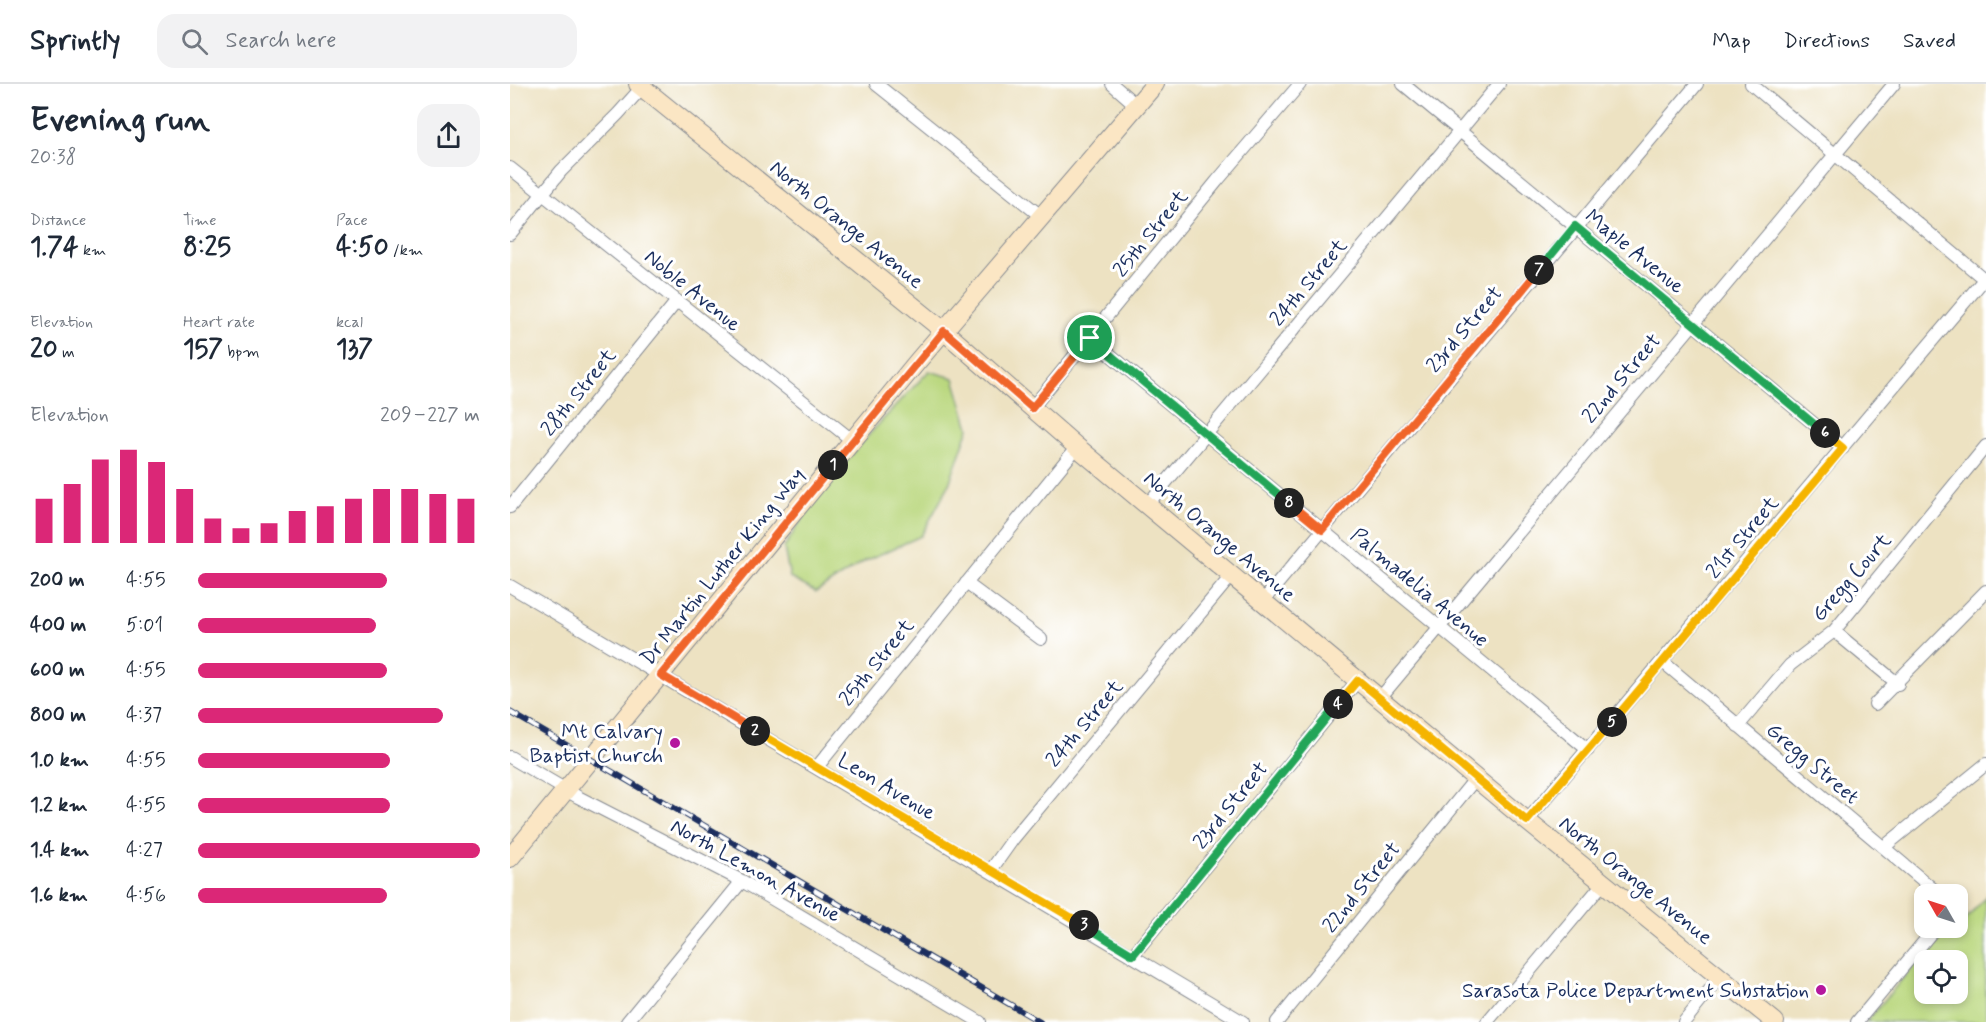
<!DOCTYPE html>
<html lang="en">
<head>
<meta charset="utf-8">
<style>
	:root { --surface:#fff; --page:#f2f2f3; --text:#1f2937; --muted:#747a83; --line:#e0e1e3; --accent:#db2777 }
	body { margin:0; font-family:Mynerve,sans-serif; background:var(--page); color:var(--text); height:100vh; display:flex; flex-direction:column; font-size:22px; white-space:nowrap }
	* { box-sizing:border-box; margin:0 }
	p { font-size:20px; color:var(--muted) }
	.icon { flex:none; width:33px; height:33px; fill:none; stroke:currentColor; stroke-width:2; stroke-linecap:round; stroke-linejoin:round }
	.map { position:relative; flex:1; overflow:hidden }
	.panel { display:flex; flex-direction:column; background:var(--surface); width:510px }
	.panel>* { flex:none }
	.needle { width:39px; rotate:309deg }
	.tools { position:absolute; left:1404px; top:800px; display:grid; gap:12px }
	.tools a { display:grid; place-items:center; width:54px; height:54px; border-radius:12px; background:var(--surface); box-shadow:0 3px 9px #0003; font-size:30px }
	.pin { position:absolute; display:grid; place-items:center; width:51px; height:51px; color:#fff; margin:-26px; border:3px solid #fff; border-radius:50%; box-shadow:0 2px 6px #0007 }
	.km { position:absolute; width:30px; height:30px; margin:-15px; border-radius:50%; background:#222; color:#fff; font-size:16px; line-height:30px; text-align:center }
	.round { display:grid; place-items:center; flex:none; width:63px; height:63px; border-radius:18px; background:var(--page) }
	.headline { display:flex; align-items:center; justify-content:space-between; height:102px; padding:0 30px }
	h1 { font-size:33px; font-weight:700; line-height:45px }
	.metrics { display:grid; grid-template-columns:repeat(3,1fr); gap:9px; height:102px; padding:6px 30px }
	.metrics div { display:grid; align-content:center }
	.metrics b { font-size:26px; font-weight:700 }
	.metrics small { font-size:16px; font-weight:400 }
	.metrics p { font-size:16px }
	.chart { height:168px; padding:12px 30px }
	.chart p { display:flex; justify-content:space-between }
	.chart svg { width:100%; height:108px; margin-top:6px; stroke:var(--accent); stroke-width:6 }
	ul { padding:0 30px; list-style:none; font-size:20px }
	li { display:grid; grid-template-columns:96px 72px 1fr; align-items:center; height:45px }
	li i { height:15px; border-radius:8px; background:var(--accent) }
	header { display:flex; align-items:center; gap:36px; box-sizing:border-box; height:84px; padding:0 30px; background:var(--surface); border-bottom:2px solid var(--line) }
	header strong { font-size:28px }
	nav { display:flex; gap:33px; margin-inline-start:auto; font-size:21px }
	.search { width:420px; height:54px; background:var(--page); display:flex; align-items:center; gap:15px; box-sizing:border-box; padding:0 21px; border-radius:18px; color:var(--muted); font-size:22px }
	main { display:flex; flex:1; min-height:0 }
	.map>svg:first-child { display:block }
</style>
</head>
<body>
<header>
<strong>Sprintly</strong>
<div class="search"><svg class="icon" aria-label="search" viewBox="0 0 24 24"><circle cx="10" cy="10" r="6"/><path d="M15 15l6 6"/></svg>Search here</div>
<nav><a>Map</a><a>Directions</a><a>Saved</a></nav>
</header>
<main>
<section class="panel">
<div class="headline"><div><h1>Evening run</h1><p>20:38</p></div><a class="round"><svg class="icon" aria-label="share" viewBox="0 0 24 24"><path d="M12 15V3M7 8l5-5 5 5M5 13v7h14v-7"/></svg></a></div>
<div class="metrics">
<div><p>Distance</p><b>1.74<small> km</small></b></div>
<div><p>Time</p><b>8:25</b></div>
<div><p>Pace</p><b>4:50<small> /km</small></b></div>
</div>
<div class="metrics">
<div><p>Elevation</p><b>20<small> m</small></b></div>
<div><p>Heart rate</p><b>157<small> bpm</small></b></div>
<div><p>kcal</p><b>137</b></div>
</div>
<div class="chart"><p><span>Elevation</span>209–227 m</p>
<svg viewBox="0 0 160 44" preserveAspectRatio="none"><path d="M5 44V26M15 44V20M25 44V10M35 44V6M45 44V11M55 44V22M65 44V34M75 44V38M85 44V36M95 44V31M105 44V29M115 44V26M125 44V22M135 44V22M145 44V24M155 44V26"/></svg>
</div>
<ul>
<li><b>200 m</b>4:55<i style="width:67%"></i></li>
<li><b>400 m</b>5:01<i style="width:63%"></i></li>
<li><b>600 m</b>4:55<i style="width:67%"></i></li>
<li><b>800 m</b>4:37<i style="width:87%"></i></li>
<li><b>1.0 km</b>4:55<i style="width:68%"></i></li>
<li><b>1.2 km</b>4:55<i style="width:68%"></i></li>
<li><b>1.4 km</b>4:27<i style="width:100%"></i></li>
<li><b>1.6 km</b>4:56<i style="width:67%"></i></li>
</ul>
</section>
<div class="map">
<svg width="1476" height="938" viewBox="0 0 1476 938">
	<rect width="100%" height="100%" fill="#fff"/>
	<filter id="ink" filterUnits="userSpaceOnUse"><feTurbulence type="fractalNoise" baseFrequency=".0167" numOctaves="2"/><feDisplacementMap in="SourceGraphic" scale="12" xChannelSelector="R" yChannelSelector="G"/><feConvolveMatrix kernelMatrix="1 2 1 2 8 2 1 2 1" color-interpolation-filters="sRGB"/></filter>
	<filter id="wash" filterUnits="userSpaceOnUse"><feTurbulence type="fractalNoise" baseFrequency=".008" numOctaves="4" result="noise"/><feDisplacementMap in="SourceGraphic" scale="24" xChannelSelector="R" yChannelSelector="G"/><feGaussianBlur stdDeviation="1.35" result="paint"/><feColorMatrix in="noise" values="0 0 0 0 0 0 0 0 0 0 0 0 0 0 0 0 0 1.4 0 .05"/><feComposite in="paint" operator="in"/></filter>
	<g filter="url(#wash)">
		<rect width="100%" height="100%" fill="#ede2c2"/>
		<path fill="#b9d77d" stroke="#6a836e" stroke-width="1.5" fill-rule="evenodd" d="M 419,287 L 444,294 L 459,344 L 438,403 L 411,452 L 355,477 L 306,508 L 280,494 L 274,464 C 313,397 366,342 419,287 Z
			M 1476,812 L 1476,938 L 1356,938 L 1436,843 L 1449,844 ZM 1414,876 L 1448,876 L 1448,909 L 1414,909 Z"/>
	</g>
	<g filter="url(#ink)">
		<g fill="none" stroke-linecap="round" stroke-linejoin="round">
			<defs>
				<path id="street" d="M 366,0 L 532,133
					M 602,0 L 627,22
					M 893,0 L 1333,364
					M 1241,0 L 1474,195
					M 0,84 L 343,357
					M 0,150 L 51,87 L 108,30 L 135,0
					M 580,254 L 1078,666
					M 522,324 L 707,97 L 790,0
					M 637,421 L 989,0
					M 0,423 L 167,217
					M 456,499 L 531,555
					M 0,502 L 733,938
					M 753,517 L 1187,0
					M 1324,547 L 1388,600
					M 1153,578 L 1429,810
					M 870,614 L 1384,0
					M 1365,620 L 1476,507
					M 1228,642 L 1280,581 L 1324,547 L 1476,362
					M 0,673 L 68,713 L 232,797 L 470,938
					M 307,683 L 567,363
					M 1017,737 L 1476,193
					M 1374,763 L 1476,680
					M 481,786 L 503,755 L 722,491
					M 623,871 L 848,596
					M 117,938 L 232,797
					M 767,938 L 966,694
					M 977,938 L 1095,797
					M 1174,938 L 1210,893
					M 1347,938 L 1426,843"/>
				<path id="secondary" d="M 128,0 L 434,247 L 567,363 L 1017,737 L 1265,938
					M 0,774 L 407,278 L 645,0"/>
			</defs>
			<use href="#street" stroke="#848890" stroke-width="14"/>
			<use href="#secondary" stroke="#848890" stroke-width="20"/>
			<use href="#street" stroke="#fff" stroke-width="12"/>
			<use href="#secondary" stroke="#fbe6c4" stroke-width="18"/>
			<defs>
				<path id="rail" d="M 0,628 L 530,938"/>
			</defs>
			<use href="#rail" stroke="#1b2f5e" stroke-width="6"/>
			<use href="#rail" stroke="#fff" stroke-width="4" stroke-dasharray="11" stroke-linecap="butt"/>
		</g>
	</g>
	<g fill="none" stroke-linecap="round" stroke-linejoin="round" filter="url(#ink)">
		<defs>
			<path id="split-1" d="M 323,381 L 434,247 L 522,324 L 580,254"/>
			<path id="split-2" d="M 245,647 L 151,591 L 323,381"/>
			<path id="split-3" d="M 245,647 L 574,841"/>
			<path id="split-4" d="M 574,841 L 623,871 L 828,620"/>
			<path id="split-5" d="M 828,620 L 848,596 L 1017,737 L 1102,638"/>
			<path id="split-6" d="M 1102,638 L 1333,364 L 1315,349"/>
			<path id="split-7" d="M 1029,186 L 1065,142 L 1315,349"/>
			<path id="split-8" d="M 779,419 L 812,446 L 1029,186"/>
			<path id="split-9" d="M 580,254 L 779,419"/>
		</defs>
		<use href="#split-1" stroke="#fff" stroke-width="12"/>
		<use href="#split-2" stroke="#fff" stroke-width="12"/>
		<use href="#split-3" stroke="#fff" stroke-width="12"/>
		<use href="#split-4" stroke="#fff" stroke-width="12"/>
		<use href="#split-5" stroke="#fff" stroke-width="12"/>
		<use href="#split-6" stroke="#fff" stroke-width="12"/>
		<use href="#split-7" stroke="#fff" stroke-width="12"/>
		<use href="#split-8" stroke="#fff" stroke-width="12"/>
		<use href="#split-9" stroke="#fff" stroke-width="12"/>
		<use href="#split-1" stroke="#f0652b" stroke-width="8"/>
		<use href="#split-2" stroke="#f0652b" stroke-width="8"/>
		<use href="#split-3" stroke="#f5b400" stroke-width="8"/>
		<use href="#split-4" stroke="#22a559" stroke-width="8"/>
		<use href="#split-5" stroke="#f5b400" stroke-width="8"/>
		<use href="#split-6" stroke="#f5b400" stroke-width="8"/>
		<use href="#split-7" stroke="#22a559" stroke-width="8"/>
		<use href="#split-8" stroke="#f0652b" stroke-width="8"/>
		<use href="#split-9" stroke="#22a559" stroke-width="8"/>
	</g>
	<g fill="#b5179e" stroke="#fff" stroke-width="2">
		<circle cx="165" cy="659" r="6"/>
		<circle cx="1311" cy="906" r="6"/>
	</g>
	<g text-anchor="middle" stroke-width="6" stroke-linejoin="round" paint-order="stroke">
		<g font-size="21" fill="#1b2f5e" stroke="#fff">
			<text transform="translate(337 140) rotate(39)" y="7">North Orange Avenue</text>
			<text transform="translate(640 149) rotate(-51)" y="7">25th Street</text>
			<text transform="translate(1125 167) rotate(39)" y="7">Maple Avenue</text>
			<text transform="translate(798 198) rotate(-50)" y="7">24th Street</text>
			<text transform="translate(183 206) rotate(39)" y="7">Noble Avenue</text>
			<text transform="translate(954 245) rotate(-50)" y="7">23rd Street</text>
			<text transform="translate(1111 294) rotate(-50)" y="7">22nd Street</text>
			<text transform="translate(68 308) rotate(-51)" y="7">28th Street</text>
			<text transform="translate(710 452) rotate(40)" y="7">North Orange Avenue</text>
			<text transform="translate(1232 453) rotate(-50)" y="7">21st Street</text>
			<text transform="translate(212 482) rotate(-51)" y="7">Dr Martin Luther King Way</text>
			<text transform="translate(1341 493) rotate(-49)" y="7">Gregg Court</text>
			<text transform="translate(910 503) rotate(40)" y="7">Palmadelia Avenue</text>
			<text transform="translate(366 578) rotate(-51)" y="7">25th Street</text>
			<text transform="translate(574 639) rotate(-50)" y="7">24th Street</text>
			<text transform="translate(1303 679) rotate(40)" y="7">Gregg Street</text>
			<text transform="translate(377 702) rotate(31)" y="7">Leon Avenue</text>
			<text transform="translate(720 721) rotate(-51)" y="7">23rd Street</text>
			<text transform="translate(246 786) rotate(29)" y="7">North Lemon Avenue</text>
			<text transform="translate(1126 796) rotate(39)" y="7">North Orange Avenue</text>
			<text transform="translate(851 803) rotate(-51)" y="7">22nd Street</text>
		</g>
		<g font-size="21" fill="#1b2f5e" stroke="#fff" text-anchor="end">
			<text x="153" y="654">Mt Calvary<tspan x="153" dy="24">Baptist Church</tspan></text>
			<text x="1299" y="913">Sarasota Police Department Substation</text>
		</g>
	</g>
</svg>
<div class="tools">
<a><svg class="needle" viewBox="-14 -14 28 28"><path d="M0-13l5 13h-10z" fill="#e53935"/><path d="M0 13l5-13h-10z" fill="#747a83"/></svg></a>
<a><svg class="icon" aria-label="locate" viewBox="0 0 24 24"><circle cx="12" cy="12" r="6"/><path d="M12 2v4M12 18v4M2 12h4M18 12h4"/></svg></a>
</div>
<div class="pin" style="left:580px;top:254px;background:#1e9e55"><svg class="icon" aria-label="arrive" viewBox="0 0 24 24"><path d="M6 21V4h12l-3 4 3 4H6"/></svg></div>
<b class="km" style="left:323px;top:381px">1</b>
<b class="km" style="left:245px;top:647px">2</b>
<b class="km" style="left:574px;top:841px">3</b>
<b class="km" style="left:828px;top:620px">4</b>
<b class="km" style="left:1102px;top:638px">5</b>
<b class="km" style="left:1315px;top:349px">6</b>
<b class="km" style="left:1029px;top:186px">7</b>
<b class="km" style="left:779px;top:419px">8</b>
</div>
</main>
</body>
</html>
